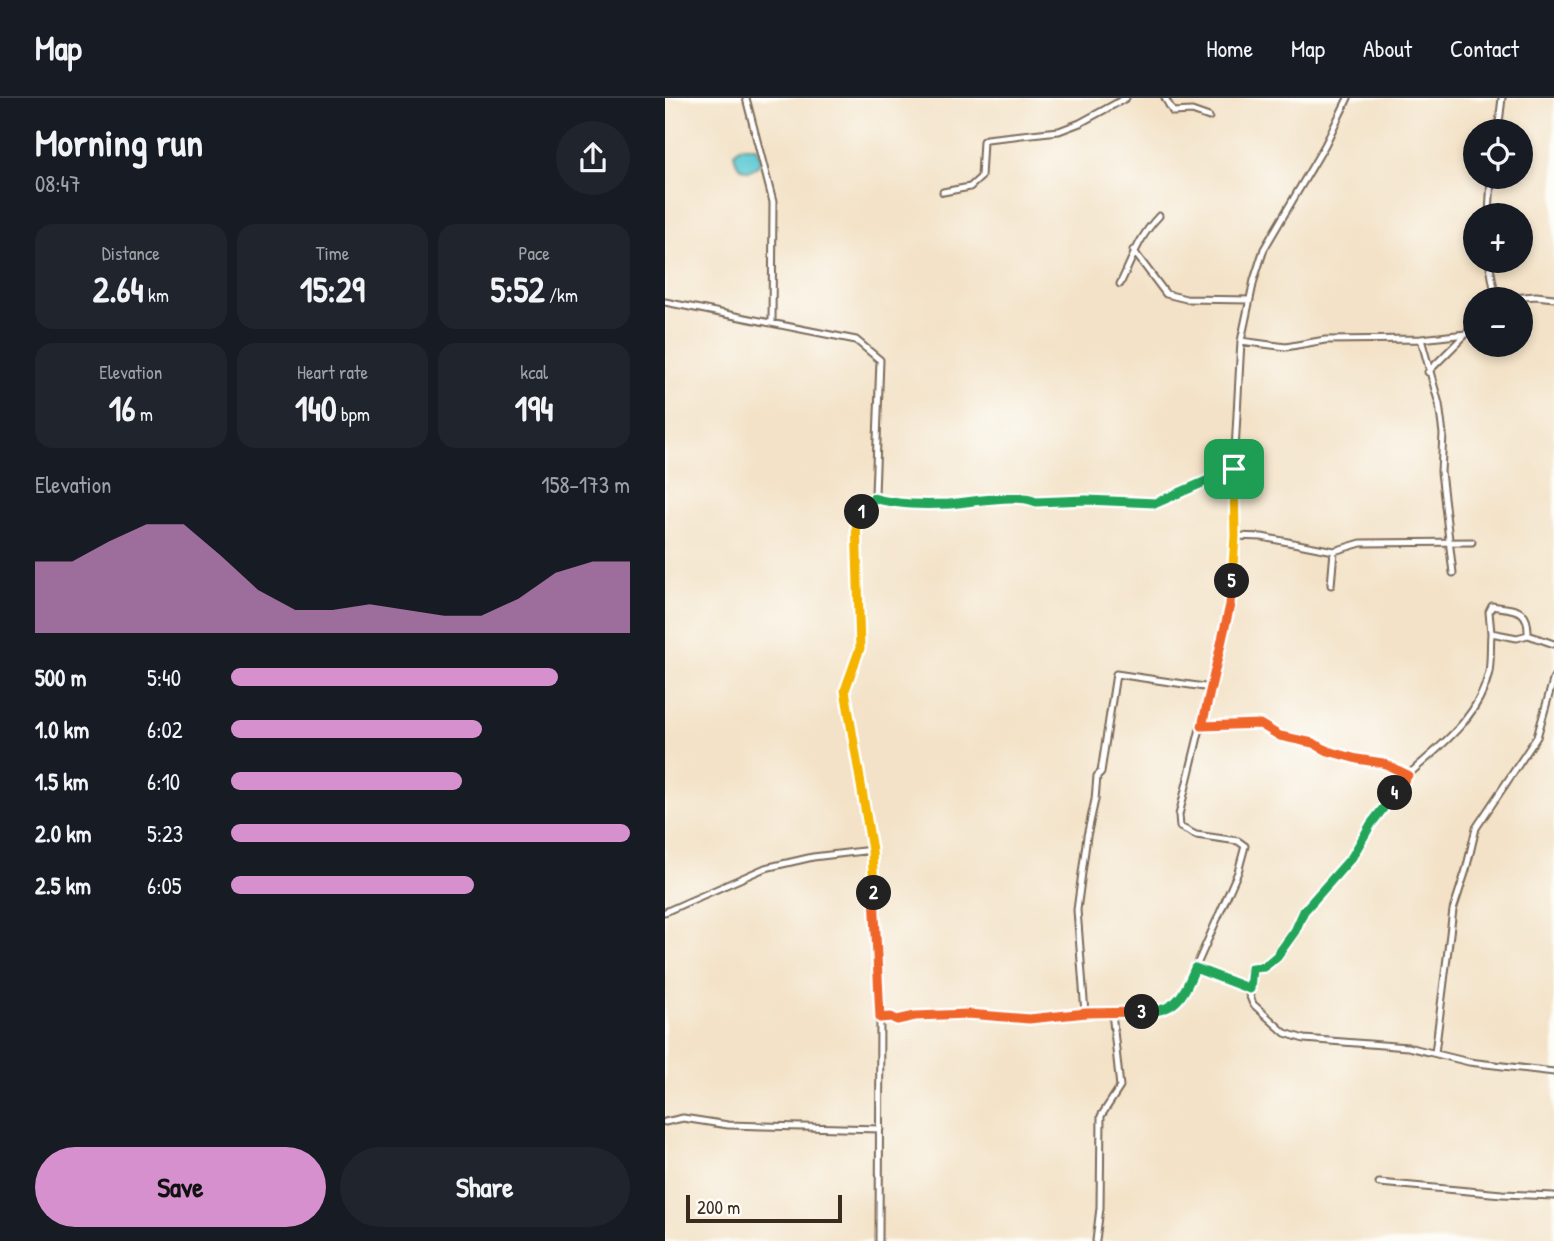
<!DOCTYPE html>
<html lang="en">
<head>
<meta charset="utf-8">
<style>
	:root { --surface:#171b24; --page:#20242c; --text:#f1f3f6; --muted:#9ea1a6; --line:#363941; --accent:#d690ce }
	body { margin:0; font-family:"Patrick Hand",sans-serif; background:var(--page); color:var(--text); height:100vh; display:flex; flex-direction:column; font-size:26px; white-space:nowrap }
	* { box-sizing:border-box; margin:0 }
	p { font-size:23px; color:var(--muted) }
	.icon { flex:none; width:38px; height:38px; fill:none; stroke:currentColor; stroke-width:2; stroke-linecap:round; stroke-linejoin:round }
	.map { position:relative; flex:1; overflow:hidden }
	.side { display:flex; flex-direction:column; background:var(--surface); width:665px }
	.side>* { flex:none }
	.buttons { position:absolute; left:798px; top:21px; display:grid; gap:14px }
	.buttons a { display:grid; place-items:center; width:70px; height:70px; border-radius:50%; background:var(--surface); box-shadow:0 4px 10px #0003; font-size:35px }
	.scale { position:absolute; left:21px; bottom:18px; width:156px; box-sizing:border-box; padding-left:7px; border:4px solid #3b2a1e; border-top:0; font-size:19px; line-height:24px; white-space:nowrap; color:#3b2a1e; -webkit-text-stroke:5px #fdfcf7; paint-order:stroke }
	.pin { position:absolute; display:grid; place-items:center; width:60px; height:60px; color:#fff; margin:-30px; border-radius:14px; box-shadow:0 4px 10px #0006 }
	.km { position:absolute; width:35px; height:35px; margin:-18px; border-radius:50%; background:#222; color:#fff; font-size:19px; line-height:35px; text-align:center }
	.round { display:grid; place-items:center; flex:none; width:74px; height:74px; border-radius:37px; background:var(--page) }
	.summary { display:flex; align-items:center; justify-content:space-between; height:119px; padding:0 35px }
	h1 { font-size:38px; font-weight:800; line-height:52px }
	.figures { display:grid; grid-template-columns:repeat(3,1fr); gap:10px; height:119px; padding:7px 35px }
	.figures div { display:grid; align-content:center; border-radius:18px; background:var(--page); text-align:center }
	.figures b { font-size:35px; font-weight:800 }
	.figures small { font-size:19px; font-weight:400 }
	.figures p { font-size:19px }
	.chart { height:196px; padding:14px 35px }
	.chart p { display:flex; justify-content:space-between }
	.chart svg { width:100%; height:126px; margin-top:7px; fill:var(--accent); opacity:.7 }
	.primary-button { display:flex; gap:14px; margin-top:auto; padding:14px 35px }
	.primary-button a { flex:1; height:80px; border-radius:42px; background:var(--accent); color:#111; font-size:28px; font-weight:800; line-height:80px; text-align:center }
	.primary-button a+a { background:var(--page); color:var(--text) }
	ul { padding:0 35px; list-style:none; font-size:23px }
	li { display:grid; grid-template-columns:112px 84px 1fr; align-items:center; height:52px }
	li i { height:18px; border-radius:9px; background:var(--accent) }
	header { display:flex; align-items:center; gap:42px; box-sizing:border-box; height:98px; padding:0 35px; background:var(--surface); border-bottom:2px solid var(--line) }
	header strong { font-size:33px }
	nav { display:flex; gap:38px; margin-inline-start:auto; font-size:24px }
	main { display:flex; flex:1; min-height:0 }
	.map>svg:first-child { display:block }
</style>
</head>
<body>
<header>
<strong>Map</strong>
<nav><a>Home</a><a>Map</a><a>About</a><a>Contact</a></nav>
</header>
<main>
<section class="side">
<div class="summary"><div><h1>Morning run</h1><p>08:47</p></div><a class="round"><svg class="icon" aria-label="share" viewBox="0 0 24 24"><path d="M12 15V3M7 8l5-5 5 5M5 13v7h14v-7"/></svg></a></div>
<div class="figures">
<div><p>Distance</p><b>2.64<small> km</small></b></div>
<div><p>Time</p><b>15:29</b></div>
<div><p>Pace</p><b>5:52<small> /km</small></b></div>
</div>
<div class="figures">
<div><p>Elevation</p><b>16<small> m</small></b></div>
<div><p>Heart rate</p><b>140<small> bpm</small></b></div>
<div><p>kcal</p><b>194</b></div>
</div>
<div class="chart"><p><span>Elevation</span>158–173 m</p>
<svg viewBox="0 0 160 44" preserveAspectRatio="none"><path d="M0 44V19L10 19L20 12L30 6L40 6L50 17L60 29L70 36L80 36L90 34L100 36L110 38L120 38L130 32L140 23L150 19L160 19V44z"/></svg>
</div>
<ul>
<li><b>500 m</b>5:40<i style="width:82%"></i></li>
<li><b>1.0 km</b>6:02<i style="width:63%"></i></li>
<li><b>1.5 km</b>6:10<i style="width:58%"></i></li>
<li><b>2.0 km</b>5:23<i style="width:100%"></i></li>
<li><b>2.5 km</b>6:05<i style="width:61%"></i></li>
</ul>
<div class="primary-button"><a>Save</a><a>Share</a></div>
</section>
<div class="map">
<svg width="889" height="1143" viewBox="0 0 889 1143">
	<rect width="100%" height="100%" fill="#fdfcf7"/>
	<filter id="ink" filterUnits="userSpaceOnUse"><feTurbulence type="fractalNoise" baseFrequency=".0143" numOctaves="2"/><feDisplacementMap in="SourceGraphic" scale="14" xChannelSelector="R" yChannelSelector="G"/><feConvolveMatrix kernelMatrix="1 2 1 2 8 2 1 2 1" color-interpolation-filters="sRGB"/></filter>
	<filter id="wash" filterUnits="userSpaceOnUse"><feTurbulence type="fractalNoise" baseFrequency=".00686" numOctaves="4" result="noise"/><feDisplacementMap in="SourceGraphic" scale="28" xChannelSelector="R" yChannelSelector="G"/><feGaussianBlur stdDeviation="1.57" result="paint"/><feColorMatrix in="noise" values="0 0 0 0 0 0 0 0 0 0 0 0 0 0 0 0 0 1.4 0 .05"/><feComposite in="paint" operator="in"/></filter>
	<g filter="url(#wash)">
		<rect width="100%" height="100%" fill="#f3e2c7"/>
		<path fill="#5dcad3" stroke="#4c7a78" stroke-width="2" d="M 76,49 L 91,49 L 95,58 L 94,67 L 84,73 C 73,70 71,66 69,55 Z"/>
	</g>
	<g filter="url(#ink)">
		<g fill="none" stroke-linecap="round" stroke-linejoin="round">
			<defs>
				<path id="street" d="M 81,0 L 108,104 L 107,225
					M 500,0 L 508,14 L 527,13 L 544,19
					M 833,33 L 837,0
					M 278,94 L 305,89 L 316,79 L 318,43 L 321,41 L 394,33 L 415,25 L 461,0
					M 824,117 L 826,79
					M 468,152 L 501,196 L 521,201 L 585,202
					M 824,163 L 831,201
					M 455,186 C 468,160 473,140 494,118
					M 834,201 L 871,198 L 889,200
					M 0,204 L 191,242 L 215,262 L 210,396 L 191,421 L 195,550 L 180,592 L 207,752 L 215,912 L 214,1143
					M 756,241 L 774,306 L 778,336 L 776,374 L 788,475
					M 576,243 L 621,249 L 660,242 L 756,241 L 801,236 L 810,226
					M 763,274 L 801,236
					M 208,400 C 233,407 258,407 284,406 C 306,404 353,395 371,404 L 421,402 L 491,405 L 569,371
					M 570,438 L 597,439 L 669,453 L 696,445 L 807,444
					M 666,487 L 669,453
					M 863,537 C 864,509 850,512 827,508 L 824,514 L 826,535 L 852,540 L 863,537 L 889,546
					M 537,628 L 595,626 L 615,638 L 648,645 L 663,653 L 692,661 L 718,665 L 743,677 C 776,647 814,620 824,574 C 826,562 825,548 826,535
					M 743,677 L 706,726 L 687,759 L 639,813 L 630,833 L 612,858 L 599,869 L 587,870 L 584,896 L 588,906 L 620,935 L 639,941 L 743,949 L 804,964 L 889,974
					M 0,814 L 100,770 L 148,759 L 207,752
					M 530,870 L 585,891
					M 420,915 L 412,812 L 422,738 L 430,702 L 432,678 L 436,674 L 451,576 L 546,590
					M 215,920 L 226,919 L 232,922 L 250,918 L 303,916 L 364,921 L 420,915 L 483,914 L 503,909 L 518,898 L 573,774 L 580,748 L 573,743 L 531,737 L 515,729 L 514,717 L 565,507 L 570,438 L 569,371 L 576,243 L 589,182 L 599,151 L 660,47 L 683,0
					M 770,955 L 788,812 L 801,772 L 811,730 L 872,639 L 889,579
					M 0,1024 L 18,1020 L 63,1027 L 215,1031
					M 714,1085 L 837,1096 L 889,1098
					M 431,1143 L 435,1110 L 436,1018 L 455,989 L 447,914"/>
			</defs>
			<use href="#street" stroke="#7b6a59" stroke-width="9"/>
			<use href="#street" stroke="#fff" stroke-width="5"/>
		</g>
	</g>
	<g fill="none" stroke-linecap="round" stroke-linejoin="round" filter="url(#ink)">
		<defs>
			<path id="split-1" d="M 197,414 L 208,400 C 233,407 258,407 284,406 C 306,404 352,395 371,404 L 421,402 L 491,405 L 569,371"/>
			<path id="split-2" d="M 197,414 L 191,421 L 195,550 L 180,592 L 207,752 L 209,795"/>
			<path id="split-3" d="M 209,795 L 215,920 L 226,919 L 232,922 L 250,918 L 303,916 L 364,921 L 421,915 L 477,914"/>
			<path id="split-4" d="M 477,914 C 512,914 518,898 530,870 L 585,891 L 587,870 L 599,869 L 612,858 L 630,833 L 639,813 L 687,759 L 706,726 L 730,695"/>
			<path id="split-5" d="M 567,483 L 565,507 L 537,628 L 595,626 L 615,638 L 648,645 L 663,653 L 692,661 L 718,665 L 743,677 L 730,695"/>
			<path id="split-6" d="M 567,483 L 570,438 L 569,371"/>
		</defs>
		<use href="#split-1" stroke="#fff" stroke-width="14"/>
		<use href="#split-2" stroke="#fff" stroke-width="14"/>
		<use href="#split-3" stroke="#fff" stroke-width="14"/>
		<use href="#split-4" stroke="#fff" stroke-width="14"/>
		<use href="#split-5" stroke="#fff" stroke-width="14"/>
		<use href="#split-6" stroke="#fff" stroke-width="14"/>
		<use href="#split-1" stroke="#22a559" stroke-width="9"/>
		<use href="#split-2" stroke="#f5b400" stroke-width="9"/>
		<use href="#split-3" stroke="#f0652b" stroke-width="9"/>
		<use href="#split-4" stroke="#22a559" stroke-width="9"/>
		<use href="#split-5" stroke="#f0652b" stroke-width="9"/>
		<use href="#split-6" stroke="#f5b400" stroke-width="9"/>
	</g>
</svg>
<div class="buttons">
<a><svg class="icon" aria-label="locate" viewBox="0 0 24 24"><circle cx="12" cy="12" r="6"/><path d="M12 2v4M12 18v4M2 12h4M18 12h4"/></svg></a>
<a>+</a>
<a>−</a>
</div>
<div class="scale">200 m</div>
<div class="pin" style="left:569px;top:371px;background:#1e9e55"><svg class="icon" aria-label="arrive" viewBox="0 0 24 24"><path d="M6 21V4h12l-3 4 3 4H6"/></svg></div>
<b class="km" style="left:197px;top:414px">1</b>
<b class="km" style="left:209px;top:795px">2</b>
<b class="km" style="left:477px;top:914px">3</b>
<b class="km" style="left:730px;top:695px">4</b>
<b class="km" style="left:567px;top:483px">5</b>
</div>
</main>
</body>
</html>
